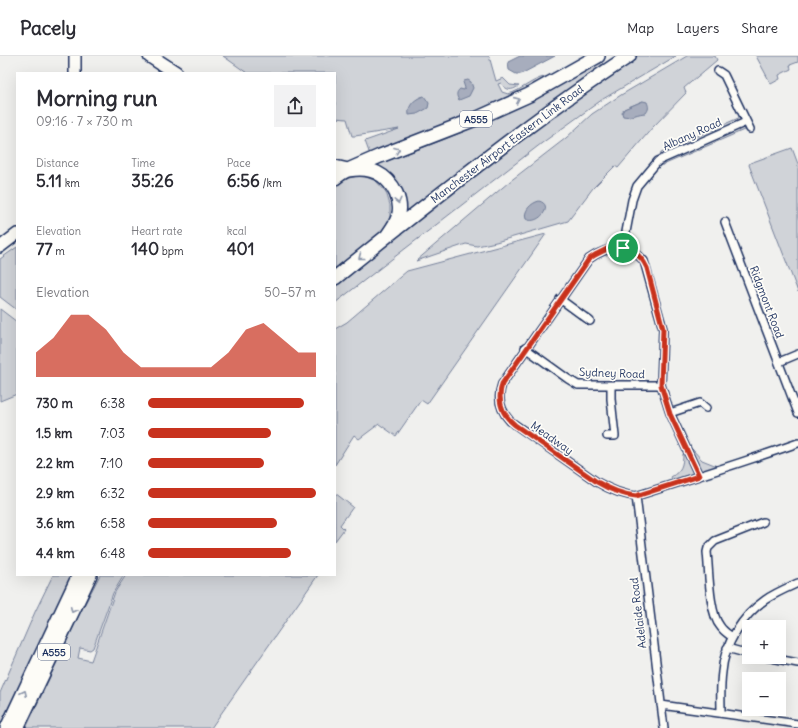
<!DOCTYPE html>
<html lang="en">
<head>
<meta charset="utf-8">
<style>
	:root { --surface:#fff; --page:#f2f2f3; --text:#2b2b33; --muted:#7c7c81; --line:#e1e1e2; --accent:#c8321e }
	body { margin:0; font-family:Delius,sans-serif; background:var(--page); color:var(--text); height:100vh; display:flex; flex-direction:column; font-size:15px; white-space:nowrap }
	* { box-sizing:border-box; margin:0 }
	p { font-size:13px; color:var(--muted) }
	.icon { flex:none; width:22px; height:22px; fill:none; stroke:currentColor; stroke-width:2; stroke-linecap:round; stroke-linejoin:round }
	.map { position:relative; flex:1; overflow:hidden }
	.side { position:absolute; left:16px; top:16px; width:320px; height:504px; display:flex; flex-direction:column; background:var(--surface); border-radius:0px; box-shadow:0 4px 16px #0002 }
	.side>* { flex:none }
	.fabs { position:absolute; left:742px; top:564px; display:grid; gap:8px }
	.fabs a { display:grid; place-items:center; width:44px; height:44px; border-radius:0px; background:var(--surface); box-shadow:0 4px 16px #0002; font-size:20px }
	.pin { position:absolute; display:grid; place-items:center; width:34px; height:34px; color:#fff; margin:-17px; border:2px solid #fff; border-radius:50%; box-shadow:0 1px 4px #0007 }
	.round { display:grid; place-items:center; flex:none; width:42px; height:42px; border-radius:0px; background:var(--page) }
	.summary { display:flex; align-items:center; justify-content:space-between; height:68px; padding:0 20px }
	h1 { font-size:22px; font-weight:700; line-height:30px }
	.figures { display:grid; grid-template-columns:repeat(3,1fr); gap:6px; height:68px; padding:4px 20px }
	.figures div { display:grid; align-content:center }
	.figures b { font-size:17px; font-weight:700 }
	.figures small { font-size:11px; font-weight:400 }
	.figures p { font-size:11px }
	.chart { height:112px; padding:8px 20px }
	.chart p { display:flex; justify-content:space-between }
	.chart svg { width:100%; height:72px; margin-top:4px; fill:var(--accent); opacity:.7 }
	ul { padding:0 20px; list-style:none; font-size:13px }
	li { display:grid; grid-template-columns:64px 48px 1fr; align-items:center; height:30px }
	li i { height:10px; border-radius:5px; background:var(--accent) }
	header { display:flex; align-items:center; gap:24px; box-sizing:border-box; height:56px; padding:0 20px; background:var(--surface); border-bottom:1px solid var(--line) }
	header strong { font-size:19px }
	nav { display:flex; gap:22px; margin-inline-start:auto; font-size:14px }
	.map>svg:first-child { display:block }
</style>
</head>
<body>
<header>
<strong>Pacely</strong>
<nav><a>Map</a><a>Layers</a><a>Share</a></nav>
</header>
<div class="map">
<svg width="798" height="672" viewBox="0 0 798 672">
	<rect width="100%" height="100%" fill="#f0f0ee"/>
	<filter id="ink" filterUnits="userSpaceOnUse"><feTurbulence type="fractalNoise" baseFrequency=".025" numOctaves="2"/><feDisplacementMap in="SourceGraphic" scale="8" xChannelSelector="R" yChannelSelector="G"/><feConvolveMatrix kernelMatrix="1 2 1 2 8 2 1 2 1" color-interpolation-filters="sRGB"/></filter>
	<g filter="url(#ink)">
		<path fill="#d0d3d8" stroke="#76819b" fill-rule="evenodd" d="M 223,0 L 489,0 L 496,25 L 503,22 L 510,29 L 519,30 C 511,35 507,35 501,27 L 498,28 L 502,36 L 508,38 C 520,36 537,19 548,21 L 533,33 L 372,98 L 369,96 L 365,85 L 399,73 L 355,80 L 352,80 L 347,63 L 335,62 L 335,17 L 247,17 Z
			M 635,0 L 676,0 L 603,43 L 542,87 L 335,247 L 335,227 L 496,102 Z
			M 687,0 L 715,0 L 717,4 L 684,32 L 686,37 L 653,71 L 618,112 L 615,110 L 593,132 L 568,165 L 496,186 L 477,190 L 466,188 L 416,205 L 509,126 L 566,82 L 592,58 L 621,39 ZM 643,45 L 640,57 L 629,61 L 624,53 Z
			M 756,0 L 798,0 L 798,6 L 790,9 L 791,13 L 779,19 L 780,23 L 771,28 Z
			M 600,6 L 603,12 L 587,19 L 406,157 L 375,110 L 376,109 C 407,97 437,87 467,74 C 513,54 557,31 600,6 Z
			M 743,60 L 750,73 L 744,74 L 663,109 L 654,110 L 658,105 L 661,96 Z
			M 792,92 L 798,108 L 798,236 L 749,109 L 750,107 Z
			M 358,120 L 366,121 L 376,125 L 386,136 L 390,149 L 390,162 L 382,175 L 335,213 L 335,129 L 349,122 Z
			M 546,178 L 427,348 L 421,344 L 396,380 L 379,368 L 359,383 L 354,379 L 335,409 L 335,273 L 347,266 L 407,215 Z
			M 17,191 L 17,254 L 0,241 L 0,203 Z
			M 0,253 L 17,266 L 17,338 L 0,345 Z
			M 692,393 L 702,404 L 717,410 L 718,414 L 674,428 L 671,421 C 681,415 683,410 683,398 Z
			M 335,437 L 353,451 L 340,469 L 344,473 L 335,485 Z
			M 53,519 L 74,519 L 3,672 L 0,672 L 0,637 L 35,556 Z
			M 100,519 L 124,519 L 113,537 L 93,592 L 90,594 L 80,592 L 78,602 L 91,605 L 115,536 L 126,519 L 318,519 L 211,672 L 26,672 L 79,559 Z"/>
		<path fill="#a7adbd" stroke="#6f7b97" d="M 520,0 L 555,0 L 521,18 L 516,18 L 509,14 L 508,6 Z
			M 468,24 L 471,26 L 473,32 L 469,40 L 459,44 C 456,40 456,36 460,33 L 464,34 L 465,32 L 463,26 L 464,25 Z
			M 424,40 L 429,47 L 428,52 L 417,58 L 409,59 C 407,49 416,42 424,40 Z
			M 643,45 L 647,46 C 649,51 649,53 646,57 C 638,57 631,62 623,60 L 622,57 L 624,53 Z
			M 539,145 C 555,149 538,170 526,163 C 523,155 531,147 539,145 Z"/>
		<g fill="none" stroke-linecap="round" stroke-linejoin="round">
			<defs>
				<path id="street" d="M 718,15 L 724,19 L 750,73
					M 725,166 L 798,357
					M 623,192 L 632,144 L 637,130 L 658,105 L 746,66
					M 560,243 L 590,265
					M 525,292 L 568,323 L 578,329 L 661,329
					M 779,306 L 798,298
					M 670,357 L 700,347 L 706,352
					M 607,380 L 615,380 L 611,343 L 611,330
					M 699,420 L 670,357 L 661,329 L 663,273 L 644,205 C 629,187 607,190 589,203 L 502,328 C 497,342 500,354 510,365 L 597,426 C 609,433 622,439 636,440 C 690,423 744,406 798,387
					M 636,440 L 664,672
					M 732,581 C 728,578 723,575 720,570 C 709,557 709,514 707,496 L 708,492 L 715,485 L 763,466
					M 727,592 L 749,598
					M 766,601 L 798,607
					M 661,649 L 798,668
					M 721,657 C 721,643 720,630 722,616 C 724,589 742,560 765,544 C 775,537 787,532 798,527"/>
				<path id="primary" d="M 75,17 L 75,0
					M 0,191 L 17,178"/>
				<path id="highway" d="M 150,0 L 176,17
					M 335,111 L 348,114 L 380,100 L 478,62 L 529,39 L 598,0
					M 335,122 C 339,119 344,115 349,114 C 370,110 387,118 396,137 C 399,144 401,153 398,161 C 396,168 391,174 387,180 L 335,222
					M 387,180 C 466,118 545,55 629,0
					M 7,672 L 79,519
					M 17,672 L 90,519"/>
			</defs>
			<use href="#street" stroke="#1b2f5e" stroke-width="10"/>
			<use href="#primary" stroke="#1b2f5e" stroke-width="14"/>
			<use href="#highway" stroke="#1b2f5e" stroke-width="16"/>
			<use href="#street" stroke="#fdfcf7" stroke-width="7"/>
			<use href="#primary" stroke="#fdfcf7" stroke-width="11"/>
			<use href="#highway" stroke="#fdfcf7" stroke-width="13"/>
		</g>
		<defs><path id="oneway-chevron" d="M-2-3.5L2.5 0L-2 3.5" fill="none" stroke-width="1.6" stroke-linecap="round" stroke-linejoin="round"/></defs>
		<g stroke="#8c96aa">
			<use href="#oneway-chevron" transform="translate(517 44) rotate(-24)"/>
			<use href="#oneway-chevron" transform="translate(397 94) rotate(-21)"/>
			<use href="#oneway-chevron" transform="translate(398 145) rotate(76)"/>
			<use href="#oneway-chevron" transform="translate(361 201) rotate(142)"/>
			<use href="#oneway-chevron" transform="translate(73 554) rotate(115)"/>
			<use href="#oneway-chevron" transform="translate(24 637) rotate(-65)"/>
		</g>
	</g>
	<g fill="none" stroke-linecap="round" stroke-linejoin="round" filter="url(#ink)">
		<defs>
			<path id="route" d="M 609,192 C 626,190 640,196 647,212 L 663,273 L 661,329 L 670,358 L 699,420 L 636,440 C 622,439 609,433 597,426 L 515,369 C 501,358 497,345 502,328 L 589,203 L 595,199 Z"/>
		</defs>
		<use href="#route" stroke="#fff" stroke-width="8"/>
		<use href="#route" stroke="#c8321e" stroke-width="5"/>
	</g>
	<g text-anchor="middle" stroke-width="3.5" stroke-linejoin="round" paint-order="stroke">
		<g fill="#fdfcf7" stroke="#5f6c8c" stroke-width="1">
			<rect x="460" y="55" width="32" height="16" rx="3"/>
			<rect x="38" y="588" width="32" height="16" rx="3"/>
		</g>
		<g font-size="10" font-weight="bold" fill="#1b2f5e">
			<text x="476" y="67">A555</text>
			<text x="54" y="600">A555</text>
		</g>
		<g font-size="11" fill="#1b2f5e" stroke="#fdfcf7">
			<text transform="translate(692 78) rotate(-24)" y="4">Albany Road</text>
			<text transform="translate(507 88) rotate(-37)" y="4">Manchester Airport Eastern Link Road</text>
			<text transform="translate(767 246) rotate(69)" y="4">Ridgmont Road</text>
			<text transform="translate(612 317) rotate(2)" y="4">Sydney Road</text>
			<text transform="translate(552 382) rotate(35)" y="4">Meadway</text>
			<text transform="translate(638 557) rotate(-97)" y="4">Adelaide Road</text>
		</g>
	</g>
</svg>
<div class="fabs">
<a>+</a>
<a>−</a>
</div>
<div class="pin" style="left:623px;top:192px;background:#1e9e55"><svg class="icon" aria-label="arrive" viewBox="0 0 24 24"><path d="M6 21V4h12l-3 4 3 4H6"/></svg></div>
<section class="side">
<div class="summary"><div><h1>Morning run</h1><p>09:16 · 7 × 730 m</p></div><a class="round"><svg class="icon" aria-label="share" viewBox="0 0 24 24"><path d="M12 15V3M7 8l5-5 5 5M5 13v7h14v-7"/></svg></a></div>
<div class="figures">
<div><p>Distance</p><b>5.11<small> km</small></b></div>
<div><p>Time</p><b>35:26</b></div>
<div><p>Pace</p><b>6:56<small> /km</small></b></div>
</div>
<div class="figures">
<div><p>Elevation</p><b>77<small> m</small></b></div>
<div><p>Heart rate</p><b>140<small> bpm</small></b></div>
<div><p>kcal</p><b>401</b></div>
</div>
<div class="chart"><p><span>Elevation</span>50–57 m</p>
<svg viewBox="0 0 160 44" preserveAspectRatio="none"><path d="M0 44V29L10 20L20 6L30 6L40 15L50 29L60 38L70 38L80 38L90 38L100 38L110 29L120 15L130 11L140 20L150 29L160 29V44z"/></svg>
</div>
<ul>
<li><b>730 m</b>6:38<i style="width:93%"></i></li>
<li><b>1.5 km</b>7:03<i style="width:73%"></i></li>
<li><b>2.2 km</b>7:10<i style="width:69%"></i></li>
<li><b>2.9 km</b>6:32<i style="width:100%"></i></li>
<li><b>3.6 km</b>6:58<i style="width:77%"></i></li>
<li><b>4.4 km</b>6:48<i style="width:85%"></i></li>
</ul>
</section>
</div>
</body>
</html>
